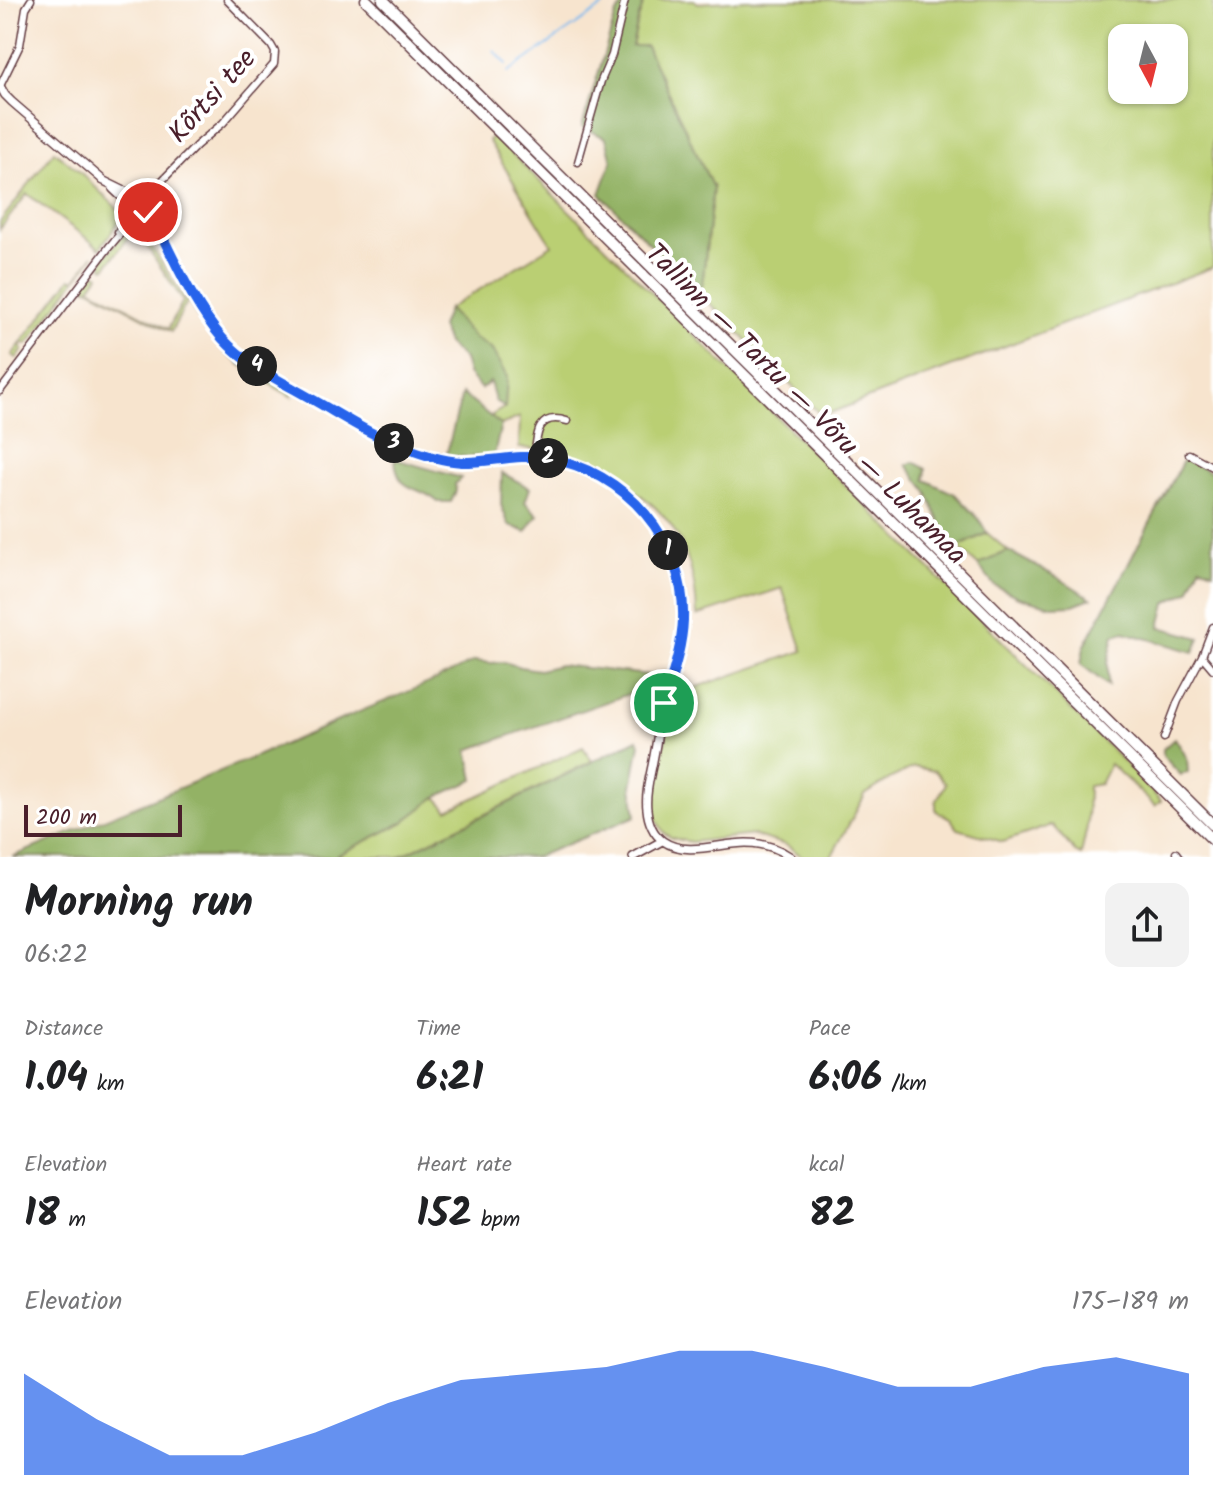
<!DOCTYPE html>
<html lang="en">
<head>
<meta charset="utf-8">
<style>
	:root { --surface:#fff; --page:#f2f2f2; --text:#202124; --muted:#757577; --accent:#2563eb }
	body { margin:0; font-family:Kalam,sans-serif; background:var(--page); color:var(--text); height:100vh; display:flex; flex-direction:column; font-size:30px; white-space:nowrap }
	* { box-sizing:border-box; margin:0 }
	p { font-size:26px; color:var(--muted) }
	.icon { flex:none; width:44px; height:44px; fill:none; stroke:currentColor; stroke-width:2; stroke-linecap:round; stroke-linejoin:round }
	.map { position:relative; height:857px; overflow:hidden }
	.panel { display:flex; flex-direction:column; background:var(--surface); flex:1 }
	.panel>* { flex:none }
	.needle { width:52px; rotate:173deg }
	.fabs { position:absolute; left:1108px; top:24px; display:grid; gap:16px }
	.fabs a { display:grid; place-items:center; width:80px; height:80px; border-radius:16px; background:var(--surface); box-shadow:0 2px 6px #0004; font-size:40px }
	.scale { position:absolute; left:24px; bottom:20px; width:158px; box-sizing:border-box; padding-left:8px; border:4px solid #4a1f2b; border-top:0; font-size:22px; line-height:28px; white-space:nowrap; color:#4a1f2b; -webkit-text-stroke:6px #fff; paint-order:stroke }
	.pin { position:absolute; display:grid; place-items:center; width:68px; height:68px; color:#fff; margin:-34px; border:4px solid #fff; border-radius:50%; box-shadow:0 2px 8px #0007 }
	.km { position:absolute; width:40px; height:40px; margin:-20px; border-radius:50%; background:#222; color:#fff; font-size:22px; line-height:40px; text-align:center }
	.round { display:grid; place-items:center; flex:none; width:84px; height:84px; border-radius:16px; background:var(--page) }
	.headline { display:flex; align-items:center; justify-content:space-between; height:136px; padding:0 24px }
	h1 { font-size:44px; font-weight:700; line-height:60px }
	.stats { display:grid; grid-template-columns:repeat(3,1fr); gap:12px; height:136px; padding:8px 24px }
	.stats div { display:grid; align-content:center }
	.stats b { font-size:40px; font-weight:700 }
	.stats small { font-size:22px; font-weight:400 }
	.stats p { font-size:22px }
	.chart { height:224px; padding:16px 24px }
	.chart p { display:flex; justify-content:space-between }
	.chart svg { width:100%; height:144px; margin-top:8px; fill:var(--accent); opacity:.7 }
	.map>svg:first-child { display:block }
</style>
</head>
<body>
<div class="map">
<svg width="1213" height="857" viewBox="0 0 1213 857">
	<rect width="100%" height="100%" fill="#fff"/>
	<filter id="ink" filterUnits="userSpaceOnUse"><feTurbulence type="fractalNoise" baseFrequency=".0125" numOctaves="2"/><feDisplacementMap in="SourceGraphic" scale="16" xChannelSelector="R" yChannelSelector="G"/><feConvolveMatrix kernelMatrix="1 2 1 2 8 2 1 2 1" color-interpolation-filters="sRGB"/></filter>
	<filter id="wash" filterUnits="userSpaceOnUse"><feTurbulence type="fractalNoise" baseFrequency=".006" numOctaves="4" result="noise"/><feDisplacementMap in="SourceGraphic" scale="32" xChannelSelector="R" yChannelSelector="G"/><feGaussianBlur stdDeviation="1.8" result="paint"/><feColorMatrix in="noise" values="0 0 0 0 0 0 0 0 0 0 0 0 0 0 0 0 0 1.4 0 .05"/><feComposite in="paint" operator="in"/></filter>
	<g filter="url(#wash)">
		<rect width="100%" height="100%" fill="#f7e4ce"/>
		<path fill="#bacf73" stroke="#82774f" stroke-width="2" fill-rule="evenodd" d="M 647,0 L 694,0 L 698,3 L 746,0 L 1213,0 L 1213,267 L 822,416 L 701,295 L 713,188 L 632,46 L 638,20 L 644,2 ZM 1122,38 L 1174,38 L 1174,90 L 1122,90 Z
			M 494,136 L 1118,756 L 1161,801 L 1155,806 L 1110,764 L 1100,784 L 1088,786 L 1087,827 L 1081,855 L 1075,852 L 1052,825 L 1003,842 L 958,829 L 950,818 L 936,811 L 936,801 L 946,784 L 935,771 L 914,767 L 891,778 L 865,795 L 831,857 L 803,857 L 786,845 L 753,835 L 691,842 L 672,838 L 664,833 L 652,813 L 654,797 L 674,695 L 803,651 L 782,588 L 697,616 C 695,541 664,500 596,469 C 571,457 546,449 519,448 L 520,417 L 501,425 L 489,417 L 505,407 L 492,350 L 474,338 L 448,309 L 552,245 L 488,140 Z
			M 54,151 L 78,170 L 124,215 L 100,248 L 27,194 L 0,229 L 0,222 Z
			M 131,224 L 137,225 L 141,230 L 187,302 L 171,332 L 89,288 L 85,288 L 87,281 L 92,274 L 97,273 L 99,275 L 90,288 L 168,329 L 183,301 L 138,233 L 133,239 L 129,237 L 105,268 L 102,266 L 102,261 Z
			M 94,255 L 28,344 L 23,343 L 21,346 L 23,350 L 17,358 L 12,355 L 71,278 L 75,280 Z
			M 190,297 C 197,310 205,324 214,335 C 236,360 265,375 293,392 L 292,397 C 243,368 214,353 188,299 Z
			M 987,533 L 1008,551 L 978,565 L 958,547 Z
			M 583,747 L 592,761 L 399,857 L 334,857 L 402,823 L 436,797 L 448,810 Z"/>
		<path fill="#93b265" stroke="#6e6848" stroke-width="2" d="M 627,0 L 647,0 L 644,2 L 638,20 L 632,46 L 646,46 L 713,188 L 701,295 L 600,194 L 612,161 L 606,138 L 582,127 L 616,15 Z
			M 448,309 L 474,338 L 492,350 L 507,377 L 505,408 L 495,401 L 490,382 L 481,389 L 468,374 L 464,359 L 447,344 L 441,327 Z
			M 462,394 L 501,425 L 494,456 L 469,457 L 446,456 Z
			M 395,459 L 461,478 L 455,484 L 456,491 L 451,502 L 438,502 C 418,484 397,494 395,459 Z
			M 1184,459 L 1213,473 L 1213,571 L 1200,566 L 1189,591 L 1166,603 L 1160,627 L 1200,638 L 1194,652 L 1124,632 L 1114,635 L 1108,662 L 1108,686 L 1081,664 L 1084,647 Z
			M 914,462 L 926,469 L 925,480 L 955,494 L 979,519 L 987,533 L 958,547 L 945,533 L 926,490 L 907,465 Z
			M 502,473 L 530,488 L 525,502 L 538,515 L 526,532 L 509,525 L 501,505 Z
			M 1008,551 L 1057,577 L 1091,598 L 1073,605 L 1052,606 L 1018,597 L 994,585 L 978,565 Z
			M 474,661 L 491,663 L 504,662 L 520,667 L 539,670 L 560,665 L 648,675 L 652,686 L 468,750 L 474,780 L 436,797 L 402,823 L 334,857 L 12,857 C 123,811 235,766 345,718 C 388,699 433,684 474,661 Z
			M 1175,738 L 1187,758 L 1188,772 L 1181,775 L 1163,756 L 1163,749 Z
			M 638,739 L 640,744 L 632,786 L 636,816 L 536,857 L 399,857 Z"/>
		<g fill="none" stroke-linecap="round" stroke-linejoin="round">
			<path stroke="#7bb9ee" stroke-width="2" d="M 494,51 L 507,64
				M 508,72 L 608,3 L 615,0
				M 197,311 C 206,326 215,340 228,352 C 245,368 268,378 288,390"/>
		</g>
	</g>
	<g filter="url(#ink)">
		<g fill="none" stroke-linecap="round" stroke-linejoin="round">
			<defs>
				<path id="minor" d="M 0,86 L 20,45 L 26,8 L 31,0
					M 578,162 L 601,81 L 612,55 L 625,0
					M 143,200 L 197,145 L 223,123 L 274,64 L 275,52 L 271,45 L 227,0
					M 148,206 L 158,191 L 162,183
					M 118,232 L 130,210
					M 0,391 L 109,247 L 130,222 L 137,218
					M 1189,454 L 1213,467
					M 535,456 C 536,434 538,412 567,421
					M 1202,656 L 1213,669
					M 1164,738 L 1178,701 L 1202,656 L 1213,627
					M 1176,853 L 1179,857"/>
				<path id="tertiary" d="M 0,86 L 5,95 L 12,102 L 104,181
					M 102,180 L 147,202 L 148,212 L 152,221 C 177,258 191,301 220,335 C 240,360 271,375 298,391 C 345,418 391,449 446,459 C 468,464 489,459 512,457 C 558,454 605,470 638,504 C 667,534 684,578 683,620 C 682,648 671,675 664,702 C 659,721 657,742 653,761 C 650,777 645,793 647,809 C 648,821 653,834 663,841 C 686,857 720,843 746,843 C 762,843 778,848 791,857
					M 113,189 L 130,205
					M 132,202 L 129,208 L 131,214 L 147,225 L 159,239
					M 633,857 L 662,841"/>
				<path id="trunk" d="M 366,0 L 1213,840
					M 383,0 L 1213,825"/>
			</defs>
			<use href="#minor" stroke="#643d43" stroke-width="9"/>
			<use href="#tertiary" stroke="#643d43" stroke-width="10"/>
			<use href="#trunk" stroke="#643d43" stroke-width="13"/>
			<use href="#minor" stroke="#fff" stroke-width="6"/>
			<use href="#tertiary" stroke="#fff" stroke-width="7"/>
			<use href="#trunk" stroke="#fff" stroke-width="10"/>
		</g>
	</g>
	<g fill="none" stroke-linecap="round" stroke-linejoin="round" filter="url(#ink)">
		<defs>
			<path id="route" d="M 148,212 C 152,221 159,229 163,238 C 180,272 197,309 222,338 C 247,366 285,383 317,402 C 345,418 373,436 403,447 C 422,454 442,461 462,462 C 491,462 518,454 547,458 C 625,470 686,541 683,620 C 682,648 672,676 664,703"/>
		</defs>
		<use href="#route" stroke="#fff" stroke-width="16"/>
		<use href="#route" stroke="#2563eb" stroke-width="10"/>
	</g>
	<g text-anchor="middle" stroke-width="8" stroke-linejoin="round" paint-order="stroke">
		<g font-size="28" fill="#4a1f2b" stroke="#fff">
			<text transform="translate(211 95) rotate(-48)" y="10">Kõrtsi tee</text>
			<text transform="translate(807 403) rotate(45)" y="10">Tallinn — Tartu — Võru — Luhamaa</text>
		</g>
	</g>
</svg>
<div class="fabs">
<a><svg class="needle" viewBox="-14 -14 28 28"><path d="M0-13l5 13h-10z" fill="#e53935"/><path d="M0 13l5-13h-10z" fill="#757577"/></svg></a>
</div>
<div class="scale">200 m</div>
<div class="pin" style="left:664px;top:703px;background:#1e9e55"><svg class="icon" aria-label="arrive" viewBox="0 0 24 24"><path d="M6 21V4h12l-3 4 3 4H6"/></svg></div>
<div class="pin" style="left:148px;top:212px;background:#d93025"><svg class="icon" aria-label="check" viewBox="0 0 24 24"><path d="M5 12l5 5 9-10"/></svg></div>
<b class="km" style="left:668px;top:550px">1</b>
<b class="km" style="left:548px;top:458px">2</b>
<b class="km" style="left:394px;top:443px">3</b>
<b class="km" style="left:257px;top:366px">4</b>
</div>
<section class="panel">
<div class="headline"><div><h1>Morning run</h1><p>06:22</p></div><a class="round"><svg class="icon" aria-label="share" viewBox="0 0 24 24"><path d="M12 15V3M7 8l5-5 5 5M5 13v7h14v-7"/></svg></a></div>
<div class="stats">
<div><p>Distance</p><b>1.04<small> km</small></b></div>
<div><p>Time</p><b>6:21</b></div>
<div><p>Pace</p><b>6:06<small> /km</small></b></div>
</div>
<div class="stats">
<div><p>Elevation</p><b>18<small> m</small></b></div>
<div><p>Heart rate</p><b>152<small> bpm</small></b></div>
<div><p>kcal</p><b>82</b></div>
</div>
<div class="chart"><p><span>Elevation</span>175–189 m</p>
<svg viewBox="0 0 160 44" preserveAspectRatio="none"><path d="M0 44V13L10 27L20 38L30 38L40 31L50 22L60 15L70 13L80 11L90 6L100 6L110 11L120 17L130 17L140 11L150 8L160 13V44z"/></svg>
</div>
</section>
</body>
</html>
